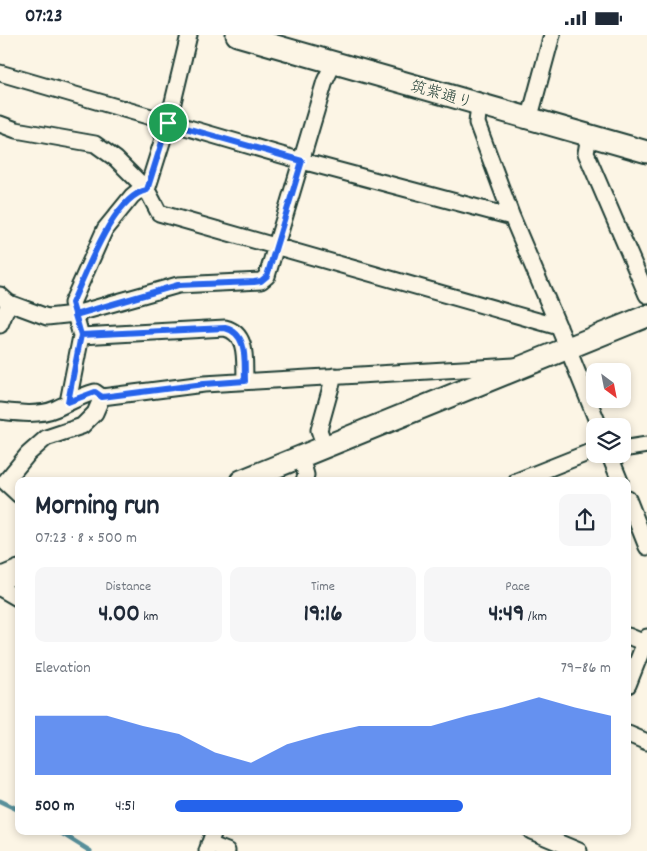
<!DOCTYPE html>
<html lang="en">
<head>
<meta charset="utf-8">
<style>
	:root { --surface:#fff; --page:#f6f6f7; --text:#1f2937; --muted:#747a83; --accent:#2563eb }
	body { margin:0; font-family:Dekko,"Klee One",sans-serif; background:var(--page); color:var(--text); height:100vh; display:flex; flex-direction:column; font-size:19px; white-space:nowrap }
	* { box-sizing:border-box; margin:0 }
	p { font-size:16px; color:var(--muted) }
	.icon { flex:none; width:28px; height:28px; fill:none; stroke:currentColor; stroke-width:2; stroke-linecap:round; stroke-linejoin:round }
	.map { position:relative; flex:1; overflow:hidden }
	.sheet { position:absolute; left:15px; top:442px; width:616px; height:358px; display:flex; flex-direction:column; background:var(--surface); border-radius:10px; box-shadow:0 2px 8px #0003 }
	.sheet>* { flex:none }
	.needle { width:32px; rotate:148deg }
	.controls { position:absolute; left:586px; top:328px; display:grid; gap:10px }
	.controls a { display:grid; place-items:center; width:45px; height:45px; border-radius:10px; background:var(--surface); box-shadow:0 2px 8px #0003; font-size:25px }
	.pin { position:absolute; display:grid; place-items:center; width:42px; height:42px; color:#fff; margin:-21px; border:2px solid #fff; border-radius:50%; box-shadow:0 1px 5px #0007 }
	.round { display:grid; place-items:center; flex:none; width:52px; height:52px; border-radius:10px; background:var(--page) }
	.headline { display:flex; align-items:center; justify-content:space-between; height:85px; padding:0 20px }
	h1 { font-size:28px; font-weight:700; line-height:38px }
	.metrics { display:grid; grid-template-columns:repeat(3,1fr); gap:8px; height:85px; padding:5px 20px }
	.metrics div { display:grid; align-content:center; border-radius:10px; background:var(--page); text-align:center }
	.metrics b { font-size:25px; font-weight:700 }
	.metrics small { font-size:14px; font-weight:400 }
	.metrics p { font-size:14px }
	.chart { height:140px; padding:10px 20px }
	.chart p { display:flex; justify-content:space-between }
	.chart svg { width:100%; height:90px; margin-top:5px; fill:var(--accent); opacity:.7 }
	ul { padding:0 20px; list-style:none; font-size:16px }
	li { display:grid; grid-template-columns:80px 60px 1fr; align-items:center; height:38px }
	li i { height:12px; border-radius:6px; background:var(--accent) }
	.status { display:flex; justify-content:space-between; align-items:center; height:35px; padding:0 25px; background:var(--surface); direction:ltr }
	.status svg { height:14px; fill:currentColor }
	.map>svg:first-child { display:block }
</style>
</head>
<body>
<div class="status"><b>07:23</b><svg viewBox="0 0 49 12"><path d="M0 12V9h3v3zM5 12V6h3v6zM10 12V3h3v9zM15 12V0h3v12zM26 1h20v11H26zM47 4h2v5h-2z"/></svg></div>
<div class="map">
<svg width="647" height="816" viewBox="0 0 647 816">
	<rect width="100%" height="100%" fill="#fcf5e5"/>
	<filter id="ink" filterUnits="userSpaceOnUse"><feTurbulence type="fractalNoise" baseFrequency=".02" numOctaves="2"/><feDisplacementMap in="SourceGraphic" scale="10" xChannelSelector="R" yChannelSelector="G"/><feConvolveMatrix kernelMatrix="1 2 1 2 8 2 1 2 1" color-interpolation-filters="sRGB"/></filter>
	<g filter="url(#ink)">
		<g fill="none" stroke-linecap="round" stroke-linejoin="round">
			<path stroke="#59909b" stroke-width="5" d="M 0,766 L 19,775
				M 58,796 L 90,816"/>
			<defs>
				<path id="street" d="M 0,38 L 302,126 L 512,182
					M 479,69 L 477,88 L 512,182 L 568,314 L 599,391
					M 529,85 L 552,0
					M 0,89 L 16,95 L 95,109 L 116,124 L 147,155 L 159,178 L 559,292
					M 589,101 L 586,118 L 647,260
					M 0,260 L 9,268 L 47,282 L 75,279 L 178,250 L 261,246 L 267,241 L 325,46 L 334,27
					M 0,290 L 9,268
					M 81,301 L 225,293 C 249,299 244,327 245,346
					M 68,367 L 81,301 L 72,268 L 105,194 L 132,161 L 138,156 L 147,155 L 168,88 L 189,0
					M 0,376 C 17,378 39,381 55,374 C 69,368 80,361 95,357 L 102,362 L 204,349 L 514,331
					M 325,412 L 319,395 L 334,341
					M 622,414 L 647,410
					M 609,419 L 620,446
					M 301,422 L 306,440 L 304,446
					M 517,446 L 595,415
					M 19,460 L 5,447 L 28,419 L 46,403 L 82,391 L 95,378 L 102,362
					M 628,464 L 647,512
					M 0,553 L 19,564
					M 628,601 L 647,609
					M 628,650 L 647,602
					M 628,699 L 647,707
					M 531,796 L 579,816
					M 209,809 L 227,816
					M 207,816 L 214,796"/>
				<path id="secondary" d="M 237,0 L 647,117
					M 241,446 L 647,281
					M 0,544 L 19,536"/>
			</defs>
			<use href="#street" stroke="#1f3d34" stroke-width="19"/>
			<use href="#secondary" stroke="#1f3d34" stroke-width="25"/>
			<use href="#street" stroke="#fcf5e5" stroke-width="15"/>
			<use href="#secondary" stroke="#fcf5e5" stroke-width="21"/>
		</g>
	</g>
	<g fill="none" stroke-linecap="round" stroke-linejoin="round" filter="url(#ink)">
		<defs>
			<path id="route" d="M 168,88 L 147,155 C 113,161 86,239 72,268 L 81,300 L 68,367 L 95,357 L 102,362 L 204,349 L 245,346 C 244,327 249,299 225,293 L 81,300 L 75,280 L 178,250 L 254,247 L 261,246 L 267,241 L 302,126 L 168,88"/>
		</defs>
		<use href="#route" stroke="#fff" stroke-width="10"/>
		<use href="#route" stroke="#2563eb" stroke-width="6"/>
	</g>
	<g text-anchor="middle" stroke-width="5" stroke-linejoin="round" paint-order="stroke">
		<g font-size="16" fill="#1f3d34" stroke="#fcf5e5">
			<text transform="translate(442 58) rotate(16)" y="6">筑紫通り</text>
		</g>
	</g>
</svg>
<div class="controls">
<a><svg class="needle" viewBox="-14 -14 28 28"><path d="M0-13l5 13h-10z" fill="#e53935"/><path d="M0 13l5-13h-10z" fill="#747a83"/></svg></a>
<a><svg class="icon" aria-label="layers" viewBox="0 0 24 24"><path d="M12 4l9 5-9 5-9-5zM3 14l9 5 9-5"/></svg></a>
</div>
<div class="pin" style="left:168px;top:88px;background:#1e9e55"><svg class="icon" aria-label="arrive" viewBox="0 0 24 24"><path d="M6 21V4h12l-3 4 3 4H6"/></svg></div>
<section class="sheet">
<div class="headline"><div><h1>Morning run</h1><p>07:23 · 8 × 500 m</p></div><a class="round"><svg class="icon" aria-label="share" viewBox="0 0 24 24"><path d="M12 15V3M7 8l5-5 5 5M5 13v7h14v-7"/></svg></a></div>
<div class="metrics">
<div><p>Distance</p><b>4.00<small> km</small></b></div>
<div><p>Time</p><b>19:16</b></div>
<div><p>Pace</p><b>4:49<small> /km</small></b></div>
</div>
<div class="chart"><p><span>Elevation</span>79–86 m</p>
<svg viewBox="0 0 160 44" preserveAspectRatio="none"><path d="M0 44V15L10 15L20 15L30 20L40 24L50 33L60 38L70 29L80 24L90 20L100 20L110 20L120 15L130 11L140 6L150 11L160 15V44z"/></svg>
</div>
<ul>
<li><b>500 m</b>4:51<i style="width:66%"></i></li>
</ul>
</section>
</div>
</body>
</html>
